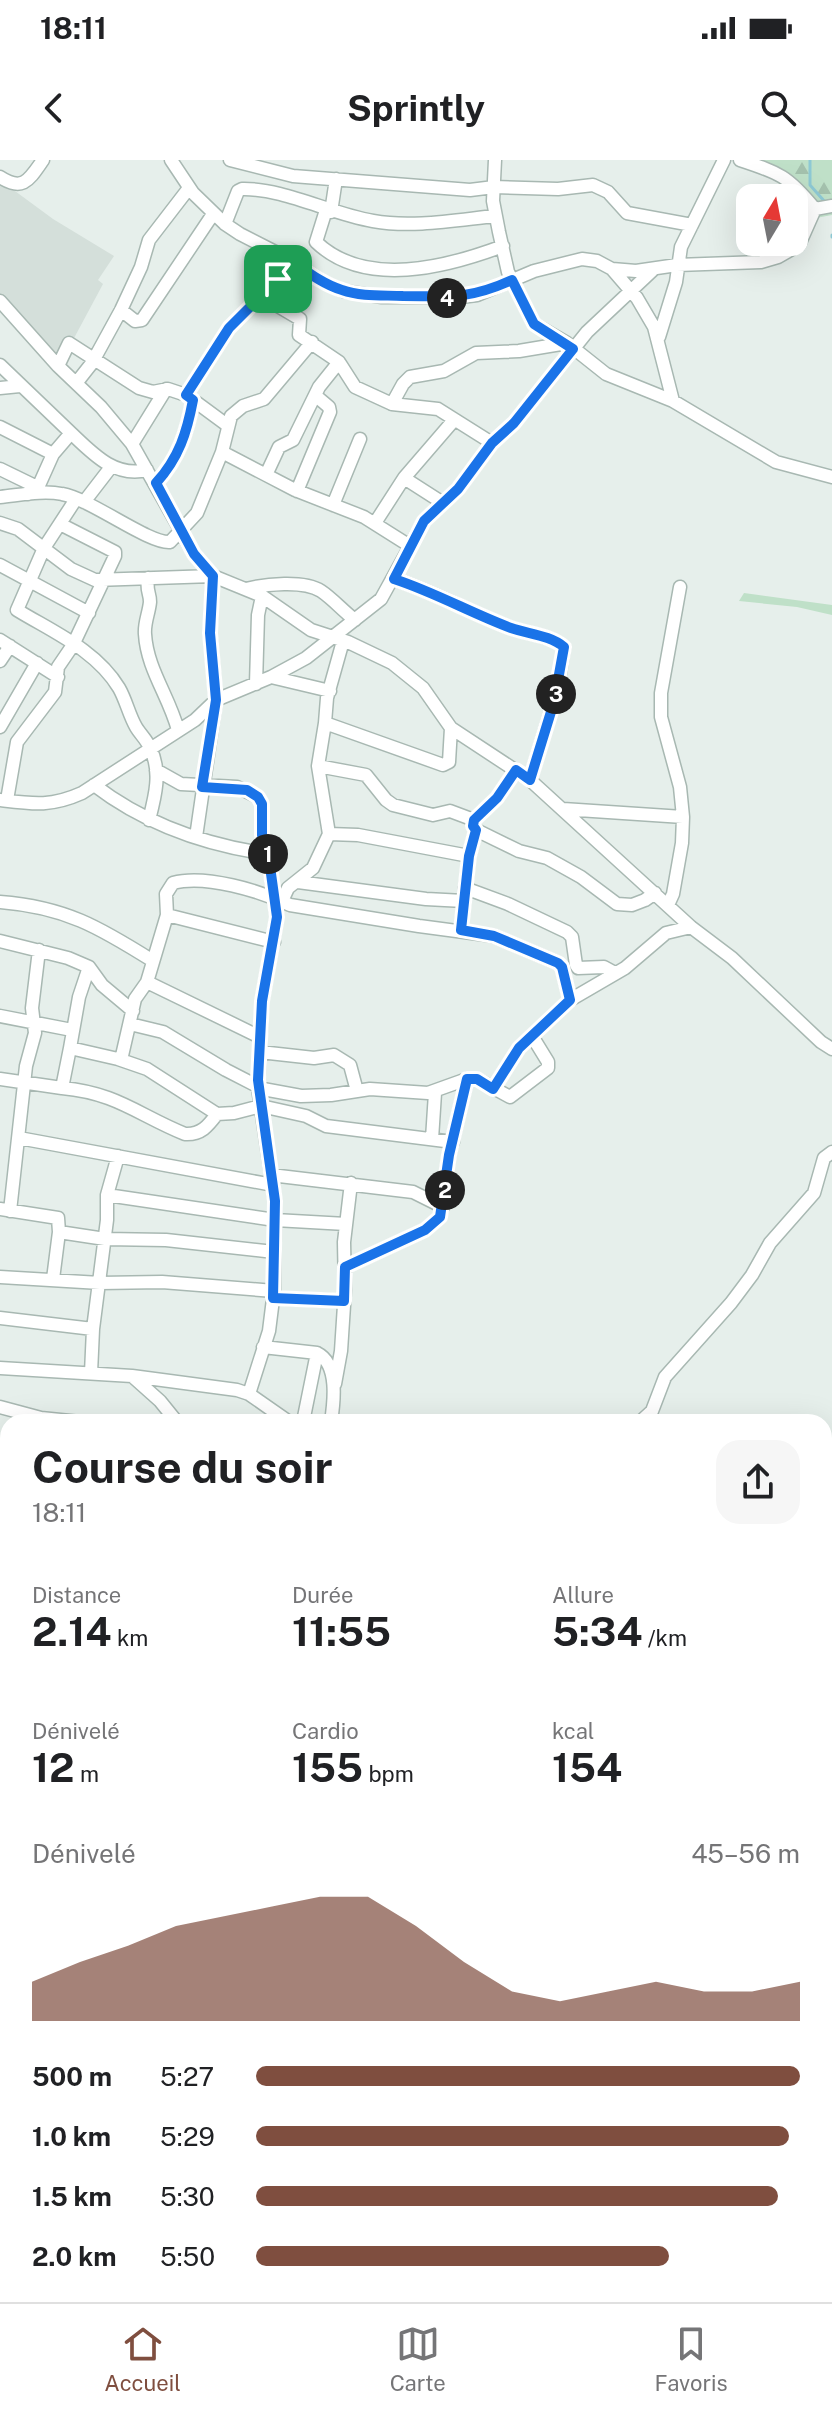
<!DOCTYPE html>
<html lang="fr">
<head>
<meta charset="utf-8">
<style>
	:root { --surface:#fff; --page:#f6f6f6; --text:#202124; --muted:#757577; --line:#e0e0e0; --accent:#7f4e3f }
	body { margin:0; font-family:"Public Sans",sans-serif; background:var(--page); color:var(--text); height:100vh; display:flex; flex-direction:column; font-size:30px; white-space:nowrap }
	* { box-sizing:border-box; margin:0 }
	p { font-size:26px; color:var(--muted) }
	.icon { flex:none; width:44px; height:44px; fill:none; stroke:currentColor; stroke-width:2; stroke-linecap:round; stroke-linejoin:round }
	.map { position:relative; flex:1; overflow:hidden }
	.details { position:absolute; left:0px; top:1254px; width:832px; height:888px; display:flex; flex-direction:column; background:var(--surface); border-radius:24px 24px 0 0; box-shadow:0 8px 32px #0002 }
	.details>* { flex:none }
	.needle { width:52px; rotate:10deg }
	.tools { position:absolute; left:736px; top:24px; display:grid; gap:16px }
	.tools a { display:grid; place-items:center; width:72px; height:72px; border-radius:16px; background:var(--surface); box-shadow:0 8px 32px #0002; font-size:40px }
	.pin { position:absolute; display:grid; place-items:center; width:68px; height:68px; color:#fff; margin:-34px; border-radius:16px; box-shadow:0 4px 12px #0006 }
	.km { position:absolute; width:40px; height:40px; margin:-20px; border-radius:50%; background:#222; color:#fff; font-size:22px; line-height:40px; text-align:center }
	.round { display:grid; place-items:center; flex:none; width:84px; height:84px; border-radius:24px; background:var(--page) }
	.overview { display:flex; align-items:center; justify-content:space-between; height:136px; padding:0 32px }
	h1 { font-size:44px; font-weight:700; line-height:60px }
	.stats { display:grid; grid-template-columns:repeat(3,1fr); gap:12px; height:136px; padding:8px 32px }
	.stats div { display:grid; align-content:center }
	.stats b { font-size:40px; font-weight:700 }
	.stats small { font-size:22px; font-weight:400 }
	.stats p { font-size:22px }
	.chart { height:224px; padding:16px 32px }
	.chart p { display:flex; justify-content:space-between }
	.chart svg { width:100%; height:144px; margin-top:8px; fill:var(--accent); opacity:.7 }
	ul { padding:0 32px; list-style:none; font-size:26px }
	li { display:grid; grid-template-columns:128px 96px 1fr; align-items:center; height:60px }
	li i { height:20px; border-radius:10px; background:var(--accent) }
	.status { display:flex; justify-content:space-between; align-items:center; height:56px; padding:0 40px; background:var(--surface); direction:ltr }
	.status svg { height:22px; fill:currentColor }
	header { display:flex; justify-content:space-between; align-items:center; height:104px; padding:0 32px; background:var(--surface); font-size:36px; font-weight:700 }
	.tabs { display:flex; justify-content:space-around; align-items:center; height:112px; border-top:2px solid var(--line); background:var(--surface); font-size:22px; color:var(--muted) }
	.tabs a { display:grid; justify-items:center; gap:4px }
	.tabs .active { color:var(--accent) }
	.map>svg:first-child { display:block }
</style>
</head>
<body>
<div class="status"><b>18:11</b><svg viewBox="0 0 49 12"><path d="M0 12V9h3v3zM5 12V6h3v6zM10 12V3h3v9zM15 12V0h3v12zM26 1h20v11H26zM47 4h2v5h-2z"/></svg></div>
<header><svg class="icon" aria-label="back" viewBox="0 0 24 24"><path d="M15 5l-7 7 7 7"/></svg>Sprintly<svg class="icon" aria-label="search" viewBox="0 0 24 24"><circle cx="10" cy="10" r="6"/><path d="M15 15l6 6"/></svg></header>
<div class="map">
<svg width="832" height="2142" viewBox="0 0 832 2142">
	<defs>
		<pattern id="forest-firs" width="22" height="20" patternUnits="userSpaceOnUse" patternTransform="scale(2)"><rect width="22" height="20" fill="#bfe0c8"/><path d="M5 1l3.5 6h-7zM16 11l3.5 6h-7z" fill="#a4c1ad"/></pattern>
	</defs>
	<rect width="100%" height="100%" fill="#e6efeb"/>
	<path fill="#d4dfda" d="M 0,20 L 53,59 L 114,96 L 98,120 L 103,124 L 58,208 L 0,143 Z"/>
	<path fill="#bfe0c8" d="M 744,433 L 832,445 L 832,455 L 797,447 L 739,441 Z
		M 219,2134 L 463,2134 L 453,2142 L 216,2142 Z"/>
	<path fill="url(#forest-firs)" d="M 762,0 L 832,0 L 832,55 L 805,60 L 794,45 L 794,38 L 789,38 Z
		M 832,1942 L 832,2037 L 829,2046 L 824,2044 L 824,1947 Z"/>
	<path fill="#8ec9d4" d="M 832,1475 L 832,1884 L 828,1890 L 824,1890 L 824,1481 Z"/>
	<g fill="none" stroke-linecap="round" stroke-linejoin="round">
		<path stroke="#8ec9d4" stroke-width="3" d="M 810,0 L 810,25 L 825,42
			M 832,75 L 832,77
			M 824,1354 L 832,1362
			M 824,1437 L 832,1440
			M 0,1675 L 8,1678
			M 641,2134 L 644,2142
			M 470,2142 L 476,2134"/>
		<defs>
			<path id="minor" d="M 171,0 L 193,33 L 225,64 L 240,74 L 289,99 L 323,122 L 343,131 L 382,137 L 461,137 L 477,135 L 534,111 L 582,99 L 597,101 L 612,109 L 636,111 L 677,105 L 761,102 L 778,97 L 799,85 L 815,49 L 832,46
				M 230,0 L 293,16 L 470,30 L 494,27 L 558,29 L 593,25 L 608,32 L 627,53 L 692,65
				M 495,0 L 493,41 L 499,72 L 508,112 L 534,164 L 567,183 L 606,214 L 673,241
				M 740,0 C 780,13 788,16 815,49
				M 0,17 C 23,32 29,20 43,0
				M 326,50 L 316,82 C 365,129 447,107 503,86
				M 331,52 L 336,19
				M 225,64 L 238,31 L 242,29 C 283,28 331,54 373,61 C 412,68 456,60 495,56
				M 289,99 L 278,119 L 261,136 L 300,159 L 299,175 L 339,202 L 355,227 L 392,244
				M 612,109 L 637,138 L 654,167 L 673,241 L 776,302 L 832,317
				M 0,141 L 58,206 L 101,247 L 132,284 L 194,394 L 213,416 L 210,473 L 216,540 L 196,677
				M 121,150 L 135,161 L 142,160 L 213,54
				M 659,177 L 676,122 L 681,87 L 724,0
				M 0,205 L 71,273
				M 58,206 L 69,183 L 139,228 L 153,232 L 168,229 L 186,235 L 229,168 L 261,136
				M 77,222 L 92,203 L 121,150 L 141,107 L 149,80 L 189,28
				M 0,228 L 20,226
				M 189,237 L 227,265
				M 0,267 L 53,294 L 71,273 C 93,294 115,318 147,310
				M 492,283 L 438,249 L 392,244 L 403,224 L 410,217 L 444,211 L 476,193 L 519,191 L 567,183
				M 132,284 L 166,229
				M 222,292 L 295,330 L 364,357 L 410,386
				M 0,309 L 37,327
				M 266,315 L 279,287 L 293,280 L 319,227 L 339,202
				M 404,318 L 454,260
				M 156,323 C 179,298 187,272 193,240
				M 297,331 L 330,252 L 329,247 L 316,236
				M 28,334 L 40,323 L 53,294
				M 0,337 C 20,335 43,330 62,334 C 91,339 149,384 170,382 L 197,353 L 222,292 L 231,256 L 243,246 L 264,239 L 312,182
				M 76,339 L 44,388 L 17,450 C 53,472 96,490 119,528 C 126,540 129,555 136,567 C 140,574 147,580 150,588 C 162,611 155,637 149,660
				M 84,342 L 111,307
				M 333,345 L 360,279
				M 0,363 L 18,369 L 71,409 L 95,420 L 213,416 L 262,436 L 311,470 L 348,482 L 392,503 L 423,528 L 451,568 L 530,620 L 691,767 L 732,798 L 821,882 L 832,889
				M 375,363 L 404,318 L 443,343
				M 0,405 L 89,453
				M 148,418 C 146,432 150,432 150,442 C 149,453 144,463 145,474 C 147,509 169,536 178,570
				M 394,419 C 435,432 471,453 511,468 C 528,474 550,475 564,487 L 557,531 L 530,620
				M 246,429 C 265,424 304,420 321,431 C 333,439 343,451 355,460
				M 0,480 L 58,517
				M 0,501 L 10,486
				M 271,517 L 330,531
				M 256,524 L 258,455 L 262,436
				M 325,563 L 327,538 L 343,481
				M 0,567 L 37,503
				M 318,606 L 366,615 L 386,640 L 393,645 L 433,655 L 450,651 L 474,660
				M 156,610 L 181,624 L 237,627 L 258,637 L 262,644 L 262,675 L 268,694
				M 516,610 L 497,638 L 474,660 L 473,666 L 476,670 L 519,691 L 547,698 L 581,717 L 617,744 L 632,745 L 645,740 L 655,733
				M 94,625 C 145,664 205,685 268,694 L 277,757 L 262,841 L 258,928 L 275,1041 L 274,1131 L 269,1171 L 249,1234
				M 0,640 C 33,644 51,647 82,633 L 195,560 L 216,540 L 271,517 L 306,498 L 381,439 L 424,361 L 458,329 L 492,283 L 514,263 L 587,172 L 654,109
				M 7,640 L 17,582 L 55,532 L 58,507 L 73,485 L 115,396 L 115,392 L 60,364
				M 563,649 L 683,657
				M 329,674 L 358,675 L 469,696 L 476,670
				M 298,722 L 426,739 L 464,741
				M 465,728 L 508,744 L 567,772 L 572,777 L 576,805 L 578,808 L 604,807 L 615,813
				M 282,741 L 288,728 L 313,708 L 329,674 L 318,606 L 325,563 L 443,605 L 449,602 L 451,568
				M 0,742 C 65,747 99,767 153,801
				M 668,745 L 673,734 L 682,683 L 683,657 L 680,627 L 661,557 L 661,533 L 680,427
				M 461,770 L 469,696
				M 0,781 L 68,798 L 89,807 L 102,825 L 133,851
				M 274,782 L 167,755 L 166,734 L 173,723 C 205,714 260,731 290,745 L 419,766 L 494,776 L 558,803 L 562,807 L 570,840
				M 147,822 L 260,877
				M 0,856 L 72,870
				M 130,864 L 163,872 L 226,910 L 263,929 L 301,936 L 331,935 L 370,929 L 428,933 L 467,919 L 477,919 L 510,937 L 548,908 L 548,902 L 532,876
				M 70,888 L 79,837 L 89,807
				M 260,892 L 314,898 L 334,895 L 350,905 L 357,931
				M 121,900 L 135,839 L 147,822 L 167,755
				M 0,919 L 62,928 L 70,888 L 118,899 L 147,909 L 217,954 L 234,953 L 261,946 L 306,956 L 326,966 L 453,982
				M 62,928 C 117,933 138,955 185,974 C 201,975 208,966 217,954
				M 493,929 L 519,888 L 570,840 L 625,808 L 666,773 L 691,767
				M 19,978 L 273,1025
				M 432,979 L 435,933
				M 271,1015 L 413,1032 L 443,1047
				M 107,1035 L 275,1060 L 346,1064
				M 0,1049 L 58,1058 L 59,1072 L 53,1119
				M 10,1051 L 26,906 L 35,873 L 32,848 L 39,790
				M 59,1072 L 105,1079 L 166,1080 L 274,1092
				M 345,1107 L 425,1070 L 440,1057 L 449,995 L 467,919
				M 0,1117 L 100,1123 L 162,1122 L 274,1131
				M 273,1138 L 344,1141
				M 0,1158 L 93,1169
				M 263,1187 L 317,1193 L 303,1262
				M 317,1193 C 339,1204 334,1242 331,1262
				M 0,1208 L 132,1216 L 237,1230 L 249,1234 L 289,1262
				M 91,1213 L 93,1169 L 107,1060 L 107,1035 L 118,996
				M 132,1216 L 160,1241 L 177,1262
				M 335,1224 L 341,1191 L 345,1130 L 344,1082 L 351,1023
				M 0,1247 L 41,1258 L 80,1262
				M 640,1262 L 652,1251 L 665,1217 L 731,1143 L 752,1115 L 770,1083 L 814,1033 L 824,998 L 832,992
				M 0,1314 L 8,1311"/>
		</defs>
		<use href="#minor" stroke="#a8b8b2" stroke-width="15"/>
		<use href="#minor" stroke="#fff" stroke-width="12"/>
	</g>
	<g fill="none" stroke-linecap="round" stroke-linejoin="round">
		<defs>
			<path id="route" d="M 289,99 C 305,110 322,124 342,130 C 362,137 383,135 403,136 C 449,136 468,140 512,120 L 534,164 L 573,189 L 514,263 L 492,283 L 458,329 L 424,361 L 394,419 C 434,432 471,453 511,468 C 528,474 550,475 564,487 L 554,542 L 530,620 L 516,610 L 497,638 L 474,660 L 473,666 L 476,670 L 469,696 L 461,770 L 494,776 L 558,803 L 562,807 L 570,840 L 519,888 L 493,929 L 477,919 L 467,919 L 449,995 L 440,1057 L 425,1070 L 345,1107 L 344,1141 L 273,1138 L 275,1041 L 258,920 L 262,841 L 277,757 L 268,692 L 262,675 L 262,644 L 258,637 L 247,630 L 202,627 L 216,540 L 210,473 L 213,416 L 194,394 L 156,323 C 179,298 187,272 193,240 L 186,235 L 229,168 L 278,119 Z"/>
		</defs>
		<use href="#route" stroke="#fff" stroke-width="16"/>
		<use href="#route" stroke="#1a73e8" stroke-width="10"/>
	</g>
</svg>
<div class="tools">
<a><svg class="needle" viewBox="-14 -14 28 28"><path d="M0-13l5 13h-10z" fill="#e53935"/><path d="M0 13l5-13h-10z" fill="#757577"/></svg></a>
</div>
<div class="pin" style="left:278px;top:119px;background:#1e9e55"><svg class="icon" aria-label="arrive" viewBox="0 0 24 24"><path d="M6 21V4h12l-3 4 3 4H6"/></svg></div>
<b class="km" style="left:268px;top:694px">1</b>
<b class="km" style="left:445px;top:1030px">2</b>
<b class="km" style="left:556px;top:534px">3</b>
<b class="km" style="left:447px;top:138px">4</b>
<section class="details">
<div class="overview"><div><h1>Course du soir</h1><p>18:11</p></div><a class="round"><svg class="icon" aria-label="share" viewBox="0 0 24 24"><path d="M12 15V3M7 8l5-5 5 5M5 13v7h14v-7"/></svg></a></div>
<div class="stats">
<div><p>Distance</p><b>2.14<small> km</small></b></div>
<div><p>Durée</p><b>11:55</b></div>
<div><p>Allure</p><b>5:34<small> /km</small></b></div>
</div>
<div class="stats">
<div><p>Dénivelé</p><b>12<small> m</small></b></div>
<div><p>Cardio</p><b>155<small> bpm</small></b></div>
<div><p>kcal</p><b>154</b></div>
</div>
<div class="chart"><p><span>Dénivelé</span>45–56 m</p>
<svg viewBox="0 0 160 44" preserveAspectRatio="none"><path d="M0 44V32L10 26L20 21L30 15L40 12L50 9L60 6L70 6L80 15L90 26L100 35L110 38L120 35L130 32L140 35L150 35L160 32V44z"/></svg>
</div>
<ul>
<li><b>500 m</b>5:27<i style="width:100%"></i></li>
<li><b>1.0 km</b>5:29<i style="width:98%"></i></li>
<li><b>1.5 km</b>5:30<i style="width:96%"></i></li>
<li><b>2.0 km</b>5:50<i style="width:76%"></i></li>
</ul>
</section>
</div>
<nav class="tabs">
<a class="active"><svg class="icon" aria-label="home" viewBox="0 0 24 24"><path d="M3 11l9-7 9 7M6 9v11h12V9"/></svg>Accueil</a>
<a><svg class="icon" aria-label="map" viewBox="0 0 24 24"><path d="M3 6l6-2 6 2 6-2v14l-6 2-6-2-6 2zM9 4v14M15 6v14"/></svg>Carte</a>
<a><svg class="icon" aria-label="saved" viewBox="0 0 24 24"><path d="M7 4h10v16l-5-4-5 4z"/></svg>Favoris</a>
</nav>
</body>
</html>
